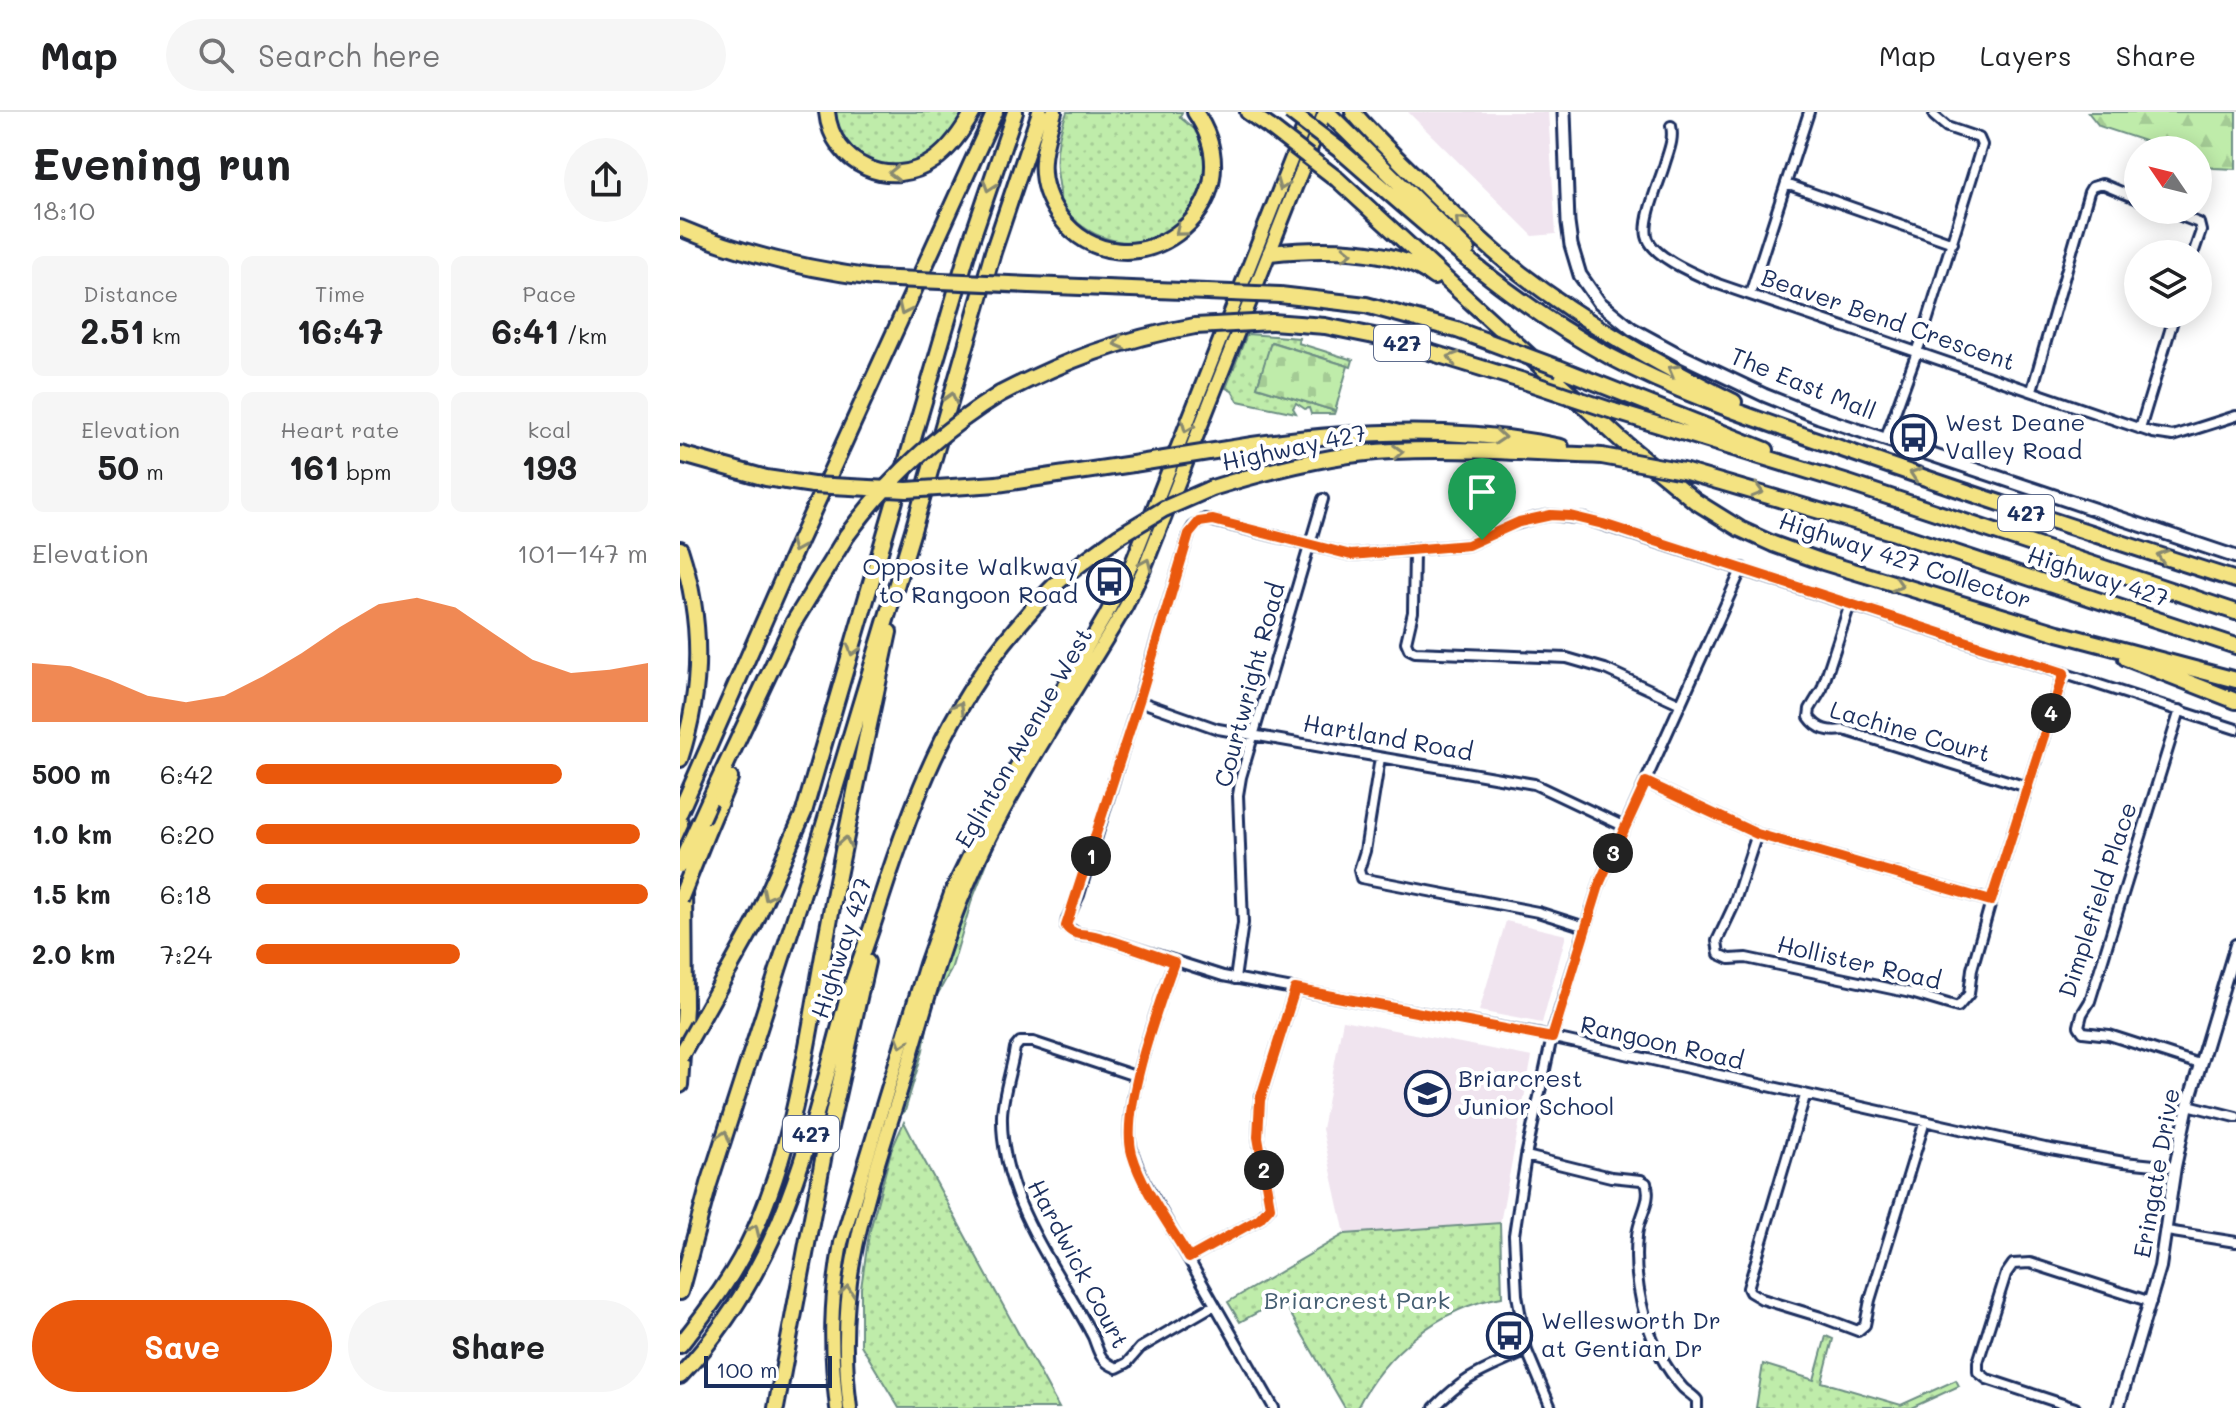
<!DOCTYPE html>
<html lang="en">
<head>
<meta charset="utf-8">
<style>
	:root { --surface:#fff; --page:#f6f6f6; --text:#202124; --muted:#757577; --line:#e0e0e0; --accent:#ea580c }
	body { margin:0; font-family:Mali,sans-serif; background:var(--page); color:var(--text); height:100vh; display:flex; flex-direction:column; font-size:30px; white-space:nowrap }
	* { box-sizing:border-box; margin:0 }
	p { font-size:26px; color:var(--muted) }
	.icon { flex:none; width:44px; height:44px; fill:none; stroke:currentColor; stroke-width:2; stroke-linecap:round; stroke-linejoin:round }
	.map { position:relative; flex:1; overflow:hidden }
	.drawer { display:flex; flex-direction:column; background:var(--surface); width:680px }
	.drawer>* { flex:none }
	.needle { width:52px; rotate:305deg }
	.fabs { position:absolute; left:1444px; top:24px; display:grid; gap:16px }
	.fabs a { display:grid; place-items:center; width:88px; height:88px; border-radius:50%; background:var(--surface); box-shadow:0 4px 20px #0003; font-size:40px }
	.scale { position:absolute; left:24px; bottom:20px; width:128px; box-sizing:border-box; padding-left:8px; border:4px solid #1b2f5e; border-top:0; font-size:22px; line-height:28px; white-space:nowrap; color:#1b2f5e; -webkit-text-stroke:6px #fff; paint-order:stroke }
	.pin { position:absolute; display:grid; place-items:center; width:68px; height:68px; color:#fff; margin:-82px -34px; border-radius:50% 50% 50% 0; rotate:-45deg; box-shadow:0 0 8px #0007 }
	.pin .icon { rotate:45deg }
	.km { position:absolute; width:40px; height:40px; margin:-20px; border-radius:50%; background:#222; color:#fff; font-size:22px; line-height:40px; text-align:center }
	.round { display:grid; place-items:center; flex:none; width:84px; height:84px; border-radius:42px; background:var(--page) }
	.summary { display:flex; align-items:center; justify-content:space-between; height:136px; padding:0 32px }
	h1 { font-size:44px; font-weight:800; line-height:60px }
	.stats { display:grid; grid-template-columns:repeat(3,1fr); gap:12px; height:136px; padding:8px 32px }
	.stats div { display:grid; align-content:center; border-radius:12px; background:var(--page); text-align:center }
	.stats b { font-size:34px; font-weight:800 }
	.stats small { font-size:22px; font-weight:400 }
	.stats p { font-size:22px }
	.chart { height:224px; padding:16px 32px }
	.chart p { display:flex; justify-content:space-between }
	.chart svg { width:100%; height:144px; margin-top:8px; fill:var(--accent); opacity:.7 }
	.cta { display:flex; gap:16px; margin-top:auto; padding:16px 32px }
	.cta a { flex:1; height:92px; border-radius:48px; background:var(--accent); color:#fff; font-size:32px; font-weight:800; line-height:92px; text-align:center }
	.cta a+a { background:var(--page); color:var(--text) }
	ul { padding:0 32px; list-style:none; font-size:26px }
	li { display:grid; grid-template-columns:128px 96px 1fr; align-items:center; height:60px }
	li i { height:20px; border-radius:10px; background:var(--accent) }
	header { display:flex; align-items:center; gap:48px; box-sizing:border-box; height:112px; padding:0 40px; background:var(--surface); border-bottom:2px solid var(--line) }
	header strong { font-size:38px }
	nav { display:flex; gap:44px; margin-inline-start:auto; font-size:28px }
	.search { width:560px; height:72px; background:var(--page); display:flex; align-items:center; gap:20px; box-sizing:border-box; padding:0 28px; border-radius:44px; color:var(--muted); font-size:30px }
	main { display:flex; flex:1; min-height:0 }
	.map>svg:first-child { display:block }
</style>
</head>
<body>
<header>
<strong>Map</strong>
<div class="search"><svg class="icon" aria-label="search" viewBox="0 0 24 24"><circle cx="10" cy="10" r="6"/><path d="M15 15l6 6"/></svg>Search here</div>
<nav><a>Map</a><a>Layers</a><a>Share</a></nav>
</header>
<main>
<section class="drawer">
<div class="summary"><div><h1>Evening run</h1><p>18:10</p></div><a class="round"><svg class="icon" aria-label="share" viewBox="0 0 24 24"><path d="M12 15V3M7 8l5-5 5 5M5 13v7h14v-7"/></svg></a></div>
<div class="stats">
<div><p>Distance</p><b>2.51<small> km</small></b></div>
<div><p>Time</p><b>16:47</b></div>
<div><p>Pace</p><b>6:41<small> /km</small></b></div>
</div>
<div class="stats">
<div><p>Elevation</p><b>50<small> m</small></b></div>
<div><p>Heart rate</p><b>161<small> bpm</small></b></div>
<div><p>kcal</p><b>193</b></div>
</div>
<div class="chart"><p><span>Elevation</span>101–147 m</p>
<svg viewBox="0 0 160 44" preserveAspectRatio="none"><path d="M0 44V26L10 27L20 31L30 36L40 38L50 36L60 30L70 23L80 15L90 8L100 6L110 9L120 17L130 25L140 29L150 28L160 26V44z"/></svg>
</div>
<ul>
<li><b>500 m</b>6:42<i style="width:78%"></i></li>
<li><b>1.0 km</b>6:20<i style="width:98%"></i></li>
<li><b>1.5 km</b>6:18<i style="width:100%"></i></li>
<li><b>2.0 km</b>7:24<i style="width:52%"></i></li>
</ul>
<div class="cta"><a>Save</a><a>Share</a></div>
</section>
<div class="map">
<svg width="1556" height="1296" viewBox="0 0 1556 1296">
	<defs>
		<pattern id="grass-dots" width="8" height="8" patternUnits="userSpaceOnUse" patternTransform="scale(2)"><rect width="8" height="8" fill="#bfecaa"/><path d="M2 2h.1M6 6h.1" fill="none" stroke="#a4cb95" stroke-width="1.8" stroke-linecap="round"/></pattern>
		<pattern id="forest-firs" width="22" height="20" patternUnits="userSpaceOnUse" patternTransform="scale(2)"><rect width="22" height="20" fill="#bfecaa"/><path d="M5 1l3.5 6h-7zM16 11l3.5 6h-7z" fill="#a4cb95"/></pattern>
		<pattern id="cemetery-stones" width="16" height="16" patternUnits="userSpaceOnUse" patternTransform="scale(2)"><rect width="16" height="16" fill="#bfecaa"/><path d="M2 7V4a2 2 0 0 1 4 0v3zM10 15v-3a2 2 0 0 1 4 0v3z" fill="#a4cb95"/></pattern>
	</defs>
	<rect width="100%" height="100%" fill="#fff"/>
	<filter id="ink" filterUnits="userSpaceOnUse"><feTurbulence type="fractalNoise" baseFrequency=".0125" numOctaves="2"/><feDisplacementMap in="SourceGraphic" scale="16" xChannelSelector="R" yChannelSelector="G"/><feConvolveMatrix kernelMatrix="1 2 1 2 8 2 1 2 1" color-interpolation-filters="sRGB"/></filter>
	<g filter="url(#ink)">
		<path fill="#f0e4ef" d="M 728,0 L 868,0 L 876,122 L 853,124 Z
			M 826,809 L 886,823 L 862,911 L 799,899 Z
			M 663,908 L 852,945 L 820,1111 L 665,1122 L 642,1017 Z"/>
		<path fill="url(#grass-dots)" stroke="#6d8e84" stroke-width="2" d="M 156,0 L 287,0 C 275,18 263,35 245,47 C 208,71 158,42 156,0 Z
			M 387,0 L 502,0 L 500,5 C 506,11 518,18 522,26 C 527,34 526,47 526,56 C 525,136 422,157 380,90 C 381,78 378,69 377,57 C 375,37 380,19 387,0 Z
			M 567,222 L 619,226 L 618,231 L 673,248 L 671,255 L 592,230 L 577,275 L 655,299 L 654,302 L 631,302 L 629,296 L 625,297 L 616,291 L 613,296 L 616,301 L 558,289 L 552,279 L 546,276 Z
			M 325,705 L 291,791 L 271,858 L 251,894 L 243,938 L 225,999 L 217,1007 L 268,836 L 288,783 Z
			M 224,1010 L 239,1039 L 379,1296 L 219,1296 L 181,1233 L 181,1176 L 189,1122 L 211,1039 Z
			M 820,1111 L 822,1185 C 760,1195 704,1242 677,1296 L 665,1296 L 602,1187 L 560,1210 L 548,1190 L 665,1122 Z
			M 1146,1224 L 1153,1227 L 1142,1270 L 1221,1293 L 1276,1268 L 1279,1274 L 1231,1296 L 1076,1296 L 1083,1252 L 1134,1268 Z"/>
		<path fill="url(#forest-firs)" stroke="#6d8e84" stroke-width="2" d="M 1408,0 L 1556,0 L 1556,57 L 1533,56 L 1518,49 L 1518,38 L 1492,38 L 1419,14 Z"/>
		<path fill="url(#cemetery-stones)" stroke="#6d8e84" stroke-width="2" d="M 591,230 L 668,254 L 655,299 L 577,275 Z"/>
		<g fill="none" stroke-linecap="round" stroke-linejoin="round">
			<defs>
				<path id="minor" d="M 991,14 C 994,27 989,38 985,51 C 980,69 963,106 967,124 C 972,146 1020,164 1038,172 L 1473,321 L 1493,324 L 1556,304
					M 1106,72 L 1273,131
					M 1485,98 L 1519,111 L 1521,119 L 1513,142
					M 1070,182 L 1129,0
					M 1352,278 L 1409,80 L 1412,75 L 1422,72 L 1458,87
					M 1460,317 L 1495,202
					M 1205,328 L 1241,229 L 1302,33 L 1299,26 L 1267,15 L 1254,4
					M 734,439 L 733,500 L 726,530 L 729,537 L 735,540 L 887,546 L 925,557 L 1001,592
					M 1170,492 L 1142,577 L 1130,597 L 1129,605 C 1138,618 1149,620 1164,618 L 1347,675
					M 459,589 L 538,617 L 854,672 L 945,715
					M 1500,598 L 1410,889 L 1402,902 L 1399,914 L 1403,920 L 1429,923 L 1519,952
					M 700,646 L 685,739 L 679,758 L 681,766 L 858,800 L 905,815
					M 966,670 L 1077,722 L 1311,789
					M 1077,722 L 1053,795 L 1037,829 L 1039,842 L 1050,847 L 1066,846 L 1231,881 L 1278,895 L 1289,882 L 1292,857 L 1311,789 L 1384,561
					M 494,850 C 478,893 445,985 450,1029 C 452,1043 458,1056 464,1069 L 594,1296
					M 555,867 L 563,811 L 558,683 L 561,665 L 643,387
					M 458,965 L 353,930 L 340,930 L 335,936 C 332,957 323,981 322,1003 C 320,1087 376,1153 413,1225 C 419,1240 419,1249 437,1256 L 447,1251 L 460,1236 L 534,1193
					M 1125,984 L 1068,1176 L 1070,1180 L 1082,1187 L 1141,1205 L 1178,1219 L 1185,1213 L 1190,1188 L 1245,1009
					M 1508,993 L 1556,1005
					M 846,1044 L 931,1065 L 961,1068 L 966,1071 C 973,1088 958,1106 957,1124 C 952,1174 968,1238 1003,1276 C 1007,1280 1013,1283 1017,1288 L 1017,1296
					M 1495,1055 L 1444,1050 L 1365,1036 L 861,923 L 543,864 L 417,824 L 398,822 L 386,814 L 387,807 L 399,783 L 509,422 L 513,415 L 525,407 L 671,443 L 788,433 L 829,414 L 855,406 L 871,403 L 905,407 L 1556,617
					M 1487,1119 L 1556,1130
					M 509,1146 L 579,1107 L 590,1095 L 578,1025 L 580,988 L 615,877
					M 754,1296 C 788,1261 805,1259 847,1239
					M 871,1296 L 847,1239 L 837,1183 L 834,1123 L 846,1044 L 874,916 L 920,770 L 1062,456
					M 1395,1296 L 1307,1267 L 1298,1260 L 1298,1250 L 1326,1162 L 1333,1152 L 1350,1151 L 1471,1190"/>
				<path id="tertiary" d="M 1438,1296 L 1480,1155 L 1495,1055 L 1508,993 L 1556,833"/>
				<path id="secondary" d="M 884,0 L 888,111 L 891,133 L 900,163 L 919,190 L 952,217 L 1000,243 L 1084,283 L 1139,305 L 1556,445"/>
				<path id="primary" d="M 157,1296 C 150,1236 150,1190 161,1131 L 246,852 L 272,779 L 314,693 L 426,503 L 452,451 L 630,0
					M 170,1296 C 155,1179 182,1102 216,993 C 239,920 257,844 287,774 C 329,675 392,586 446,494 L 464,457 L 645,0"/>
				<path id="motorway" d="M 147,0 C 152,53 211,79 254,48 C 271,36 283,18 293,0
					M 374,0 C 370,15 364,32 363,48 C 361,69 368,88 380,105 C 445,191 582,98 515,0
					M 568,0 L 591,16
					M 647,0 L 787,138
					M 673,0 C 694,25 718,47 741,70 C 773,102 805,133 840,161 C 906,212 980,253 1054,290
					M 661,39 C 746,113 829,190 929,244 C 1004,284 1086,310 1165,338 C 1295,384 1425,426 1556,468
					M 657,67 L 941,328 L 1015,389 L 1060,417 L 1093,432 L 1143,450 L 1378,521 L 1556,568
					M 0,116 C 63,143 126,157 193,166
					M 590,141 C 638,136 715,134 754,165
					M 350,173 L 527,180
					M 600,183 L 686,193 L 777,218
					M 592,210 L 645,214 L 704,226 L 847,270
					M 879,256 L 1086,338
					M 320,282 C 386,248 441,227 515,214
					M 933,299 L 1168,371 L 1556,500
					M 547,337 C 656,319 773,312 881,335
					M 0,342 L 86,366 L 133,373
					M 1003,359 L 1215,421 L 1556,534
					M 317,372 L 453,352
					M 532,376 C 587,359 655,341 713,339 C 782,336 852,341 922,344
					M 0,437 C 23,507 23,577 0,647
					M 1446,546 L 1556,589
					M 29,689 L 112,513 L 167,423
					M 0,700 L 117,434 L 315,0
					M 0,710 L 3,748
					M 28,718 L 50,666
					M 18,913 L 74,813 L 124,700 L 289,135 L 335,0
					M 0,973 L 5,895 L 4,773
					M 0,1180 L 29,1072 L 134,746 L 234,415 L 313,140 L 360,0
					M 0,1233 C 28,1198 55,1162 73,1122 C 118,1025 129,914 149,811 C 167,714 188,617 209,520
					M 0,1264 C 103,1154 126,1038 164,899 C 174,862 189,827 200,790 C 233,688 266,599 336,516 C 349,501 362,485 377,471 C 396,454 418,439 439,424
					M 96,1296 L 144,1042 L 187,850"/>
			</defs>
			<use href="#minor" stroke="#1b2f5e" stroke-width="14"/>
			<use href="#tertiary" stroke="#1b2f5e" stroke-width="16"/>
			<use href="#secondary" stroke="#1b2f5e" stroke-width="17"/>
			<use href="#primary" stroke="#1b2f5e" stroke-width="18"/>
			<use href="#motorway" stroke="#1b2f5e" stroke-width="20"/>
			<use href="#minor" stroke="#fff" stroke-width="8"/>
			<use href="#tertiary" stroke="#fff" stroke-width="10"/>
			<use href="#secondary" stroke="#fff" stroke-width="11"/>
			<use href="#primary" stroke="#f4e382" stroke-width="12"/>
			<use href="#motorway" stroke="#f4e382" stroke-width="14"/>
			<defs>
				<path id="motorway-bridge" d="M 610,0 L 661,39
					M 591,16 L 657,67
					M 193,166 L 350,173
					M 527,180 L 600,183
					M 515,214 L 592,210
					M 777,218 L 879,256
					M 847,270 L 933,299
					M 922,344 L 1003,359
					M 453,352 L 547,337
					M 133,373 L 227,378 L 317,372
					M 167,423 C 209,366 260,319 320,282
					M 439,424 L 484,397 L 532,376
					M 0,753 L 29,689
					M 0,788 L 28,718
					M 0,945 L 18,913"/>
			</defs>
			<use href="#motorway-bridge" stroke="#1b2f5e" stroke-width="20" stroke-linecap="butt"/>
			<use href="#motorway-bridge" stroke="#f4e382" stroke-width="14"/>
		</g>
		<defs><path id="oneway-chevron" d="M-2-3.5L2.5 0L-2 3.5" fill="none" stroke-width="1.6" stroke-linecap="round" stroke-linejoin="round" transform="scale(2)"/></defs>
		<g stroke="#888970">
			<use href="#oneway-chevron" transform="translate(214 61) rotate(179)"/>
			<use href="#oneway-chevron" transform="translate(602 73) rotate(112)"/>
			<use href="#oneway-chevron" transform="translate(309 74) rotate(109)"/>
			<use href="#oneway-chevron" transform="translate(780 109) rotate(-135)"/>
			<use href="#oneway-chevron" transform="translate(500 119) rotate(141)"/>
			<use href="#oneway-chevron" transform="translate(667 141) rotate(2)"/>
			<use href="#oneway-chevron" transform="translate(224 198) rotate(115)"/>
			<use href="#oneway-chevron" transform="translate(439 231) rotate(164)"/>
			<use href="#oneway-chevron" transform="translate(773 246) rotate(-163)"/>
			<use href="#oneway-chevron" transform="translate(993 258) rotate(-151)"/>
			<use href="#oneway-chevron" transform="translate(271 286) rotate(-74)"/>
			<use href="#oneway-chevron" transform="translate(507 315) rotate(111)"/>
			<use href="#oneway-chevron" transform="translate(820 325) rotate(4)"/>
			<use href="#oneway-chevron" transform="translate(718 340) rotate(-2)"/>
			<use href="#oneway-chevron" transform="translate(1235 362) rotate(-161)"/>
			<use href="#oneway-chevron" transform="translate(1078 379) rotate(16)"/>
			<use href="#oneway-chevron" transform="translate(116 435) rotate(114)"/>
			<use href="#oneway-chevron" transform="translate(1482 444) rotate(-162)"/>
			<use href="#oneway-chevron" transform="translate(466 452) rotate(-66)"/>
			<use href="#oneway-chevron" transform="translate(1218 473) rotate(17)"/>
			<use href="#oneway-chevron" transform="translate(173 538) rotate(106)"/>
			<use href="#oneway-chevron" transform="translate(279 595) rotate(-60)"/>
			<use href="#oneway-chevron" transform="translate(165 730) rotate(-78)"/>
			<use href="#oneway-chevron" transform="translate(88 783) rotate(116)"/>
			<use href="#oneway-chevron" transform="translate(222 930) rotate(107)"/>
			<use href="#oneway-chevron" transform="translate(44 1024) rotate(-72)"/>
			<use href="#oneway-chevron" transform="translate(74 1118) rotate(-66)"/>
			<use href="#oneway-chevron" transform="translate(167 1179) rotate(-84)"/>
		</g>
	</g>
	<g fill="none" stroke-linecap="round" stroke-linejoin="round" filter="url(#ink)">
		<defs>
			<path id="route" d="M 871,403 L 890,404 L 923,412 L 1384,561 L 1311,789 L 1077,722 L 966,670 L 920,770 L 872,926 L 615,877 L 580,988 L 578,1025 L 590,1095 L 579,1107 L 509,1146 C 491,1115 462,1077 452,1042 C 440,998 478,895 494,850 C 468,841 442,831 415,824 C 404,821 394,825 386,814 L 459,589 L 509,422 L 519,410 L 533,408 L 671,443 L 788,433 L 839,410 Z"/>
		</defs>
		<use href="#route" stroke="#fff" stroke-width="16"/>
		<use href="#route" stroke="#ea580c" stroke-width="10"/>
	</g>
	<defs>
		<symbol id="bus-ring" viewBox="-11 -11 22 22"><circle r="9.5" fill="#fff" stroke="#1b2f5e" stroke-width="1.5"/><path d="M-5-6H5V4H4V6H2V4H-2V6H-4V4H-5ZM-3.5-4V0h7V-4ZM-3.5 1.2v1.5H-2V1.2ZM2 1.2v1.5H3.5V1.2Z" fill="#1b2f5e"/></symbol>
		<symbol id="school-ring" viewBox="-11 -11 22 22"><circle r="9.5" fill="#fff" stroke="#1b2f5e" stroke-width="1.5"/><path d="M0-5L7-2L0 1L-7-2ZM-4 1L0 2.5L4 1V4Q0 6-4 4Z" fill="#1b2f5e"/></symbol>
	</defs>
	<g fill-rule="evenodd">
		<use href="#bus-ring" x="1208" y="300" width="51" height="51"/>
		<use href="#bus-ring" x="404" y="444" width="51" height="51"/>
		<use href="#school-ring" x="722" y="956" width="51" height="51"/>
		<use href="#bus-ring" x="804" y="1198" width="51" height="51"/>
	</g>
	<g text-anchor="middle" stroke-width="8" stroke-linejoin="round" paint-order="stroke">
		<g fill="#fff" stroke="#5f6d8e" stroke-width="2">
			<rect x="694" y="213" width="56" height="36" rx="6"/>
			<rect x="1318" y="383" width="56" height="36" rx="6"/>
			<rect x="103" y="1004" width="56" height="36" rx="6"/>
		</g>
		<g font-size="22" font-weight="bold" fill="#1b2f5e">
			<text x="722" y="239">427</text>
			<text x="1346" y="409">427</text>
			<text x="131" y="1030">427</text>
		</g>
		<g font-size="24" fill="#1b2f5e" stroke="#fff">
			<text transform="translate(1208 208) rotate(19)" y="8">Beaver Bend Crescent</text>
			<text transform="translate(1123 272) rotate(22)" y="8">The East Mall</text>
			<text transform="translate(614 336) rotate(-12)" y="8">Highway 427</text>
			<text transform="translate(1225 449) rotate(18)" y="8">Highway 427 Collector</text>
			<text transform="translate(1418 465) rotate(18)" y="8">Highway 427</text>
			<text transform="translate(570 573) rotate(-75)" y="8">Courtwright Road</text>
			<text transform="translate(1230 620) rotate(16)" y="8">Lachine Court</text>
			<text transform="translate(344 626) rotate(-60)" y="8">Eglinton Avenue West</text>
			<text transform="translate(708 626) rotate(10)" y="8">Hartland Road</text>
			<text transform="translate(1418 788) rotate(-72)" y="8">Dimplefield Place</text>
			<text transform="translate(162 836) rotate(-72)" y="8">Highway 427</text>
			<text transform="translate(1179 851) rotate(13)" y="8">Hollister Road</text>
			<text transform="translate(982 931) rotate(13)" y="8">Rangoon Road</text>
			<text transform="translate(1477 1061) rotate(-80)" y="8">Eringate Drive</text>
			<text transform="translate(398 1152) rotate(62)" y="8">Hardwick Court</text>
		</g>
		<g font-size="24" fill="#1b2f5e" stroke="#fff" text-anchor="start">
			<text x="1265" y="319">West Deane<tspan x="1265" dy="28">Valley Road</tspan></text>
			<text x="398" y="463" text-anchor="end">Opposite Walkway<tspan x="398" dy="28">to Rangoon Road</tspan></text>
			<text x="778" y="975">Briarcrest<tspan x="778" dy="28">Junior School</tspan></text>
			<text x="861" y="1217">Wellesworth Dr<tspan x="861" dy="28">at Gentian Dr</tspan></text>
		</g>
		<g font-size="24" fill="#445e71" stroke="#fff">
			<text x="677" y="1197">Briarcrest Park</text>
		</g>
	</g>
</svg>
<div class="fabs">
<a><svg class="needle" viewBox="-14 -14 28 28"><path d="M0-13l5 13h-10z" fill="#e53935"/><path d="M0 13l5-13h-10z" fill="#757577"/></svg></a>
<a><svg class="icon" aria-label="layers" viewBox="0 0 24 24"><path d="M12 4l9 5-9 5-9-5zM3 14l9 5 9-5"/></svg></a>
</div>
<div class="scale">100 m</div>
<div class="pin" style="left:802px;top:428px;background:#1e9e55"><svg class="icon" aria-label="arrive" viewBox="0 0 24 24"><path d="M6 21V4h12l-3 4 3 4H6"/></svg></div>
<b class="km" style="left:411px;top:744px">1</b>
<b class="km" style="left:584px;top:1058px">2</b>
<b class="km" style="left:933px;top:741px">3</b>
<b class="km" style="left:1371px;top:601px">4</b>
</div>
</main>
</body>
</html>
